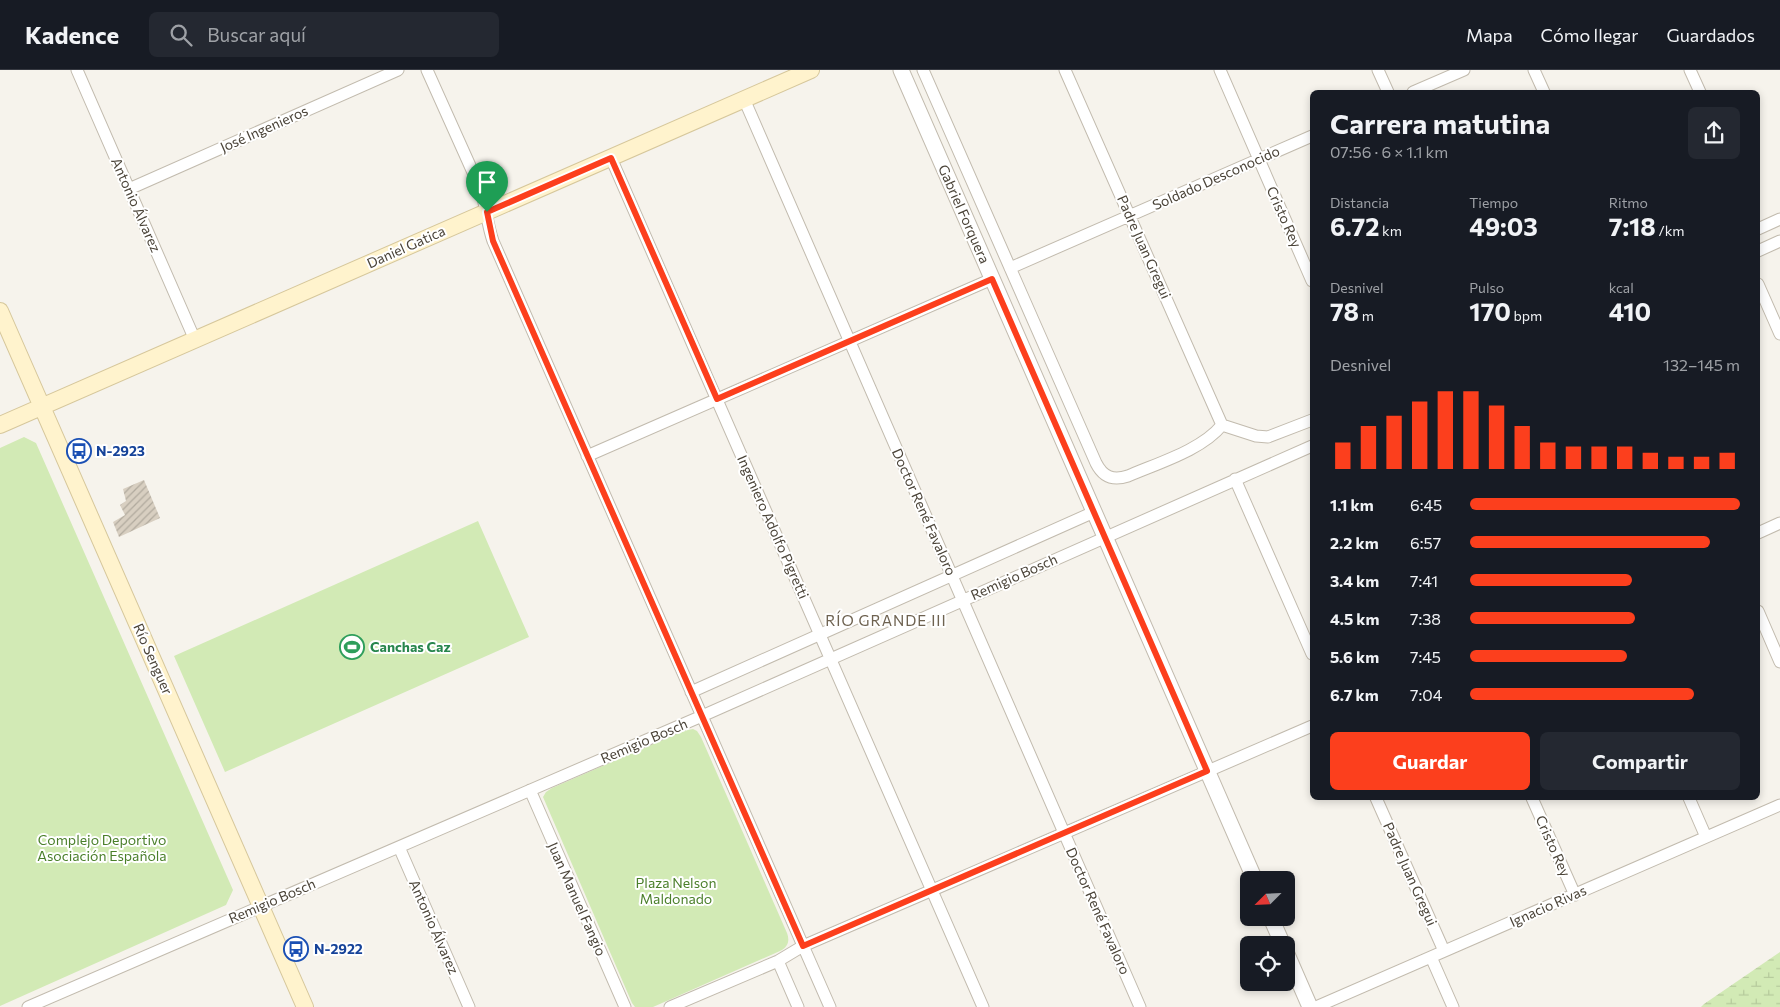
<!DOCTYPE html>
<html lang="es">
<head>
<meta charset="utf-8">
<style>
	:root { --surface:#171b24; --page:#242831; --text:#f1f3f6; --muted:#9ea1a6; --line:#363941; --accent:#fc3f1d }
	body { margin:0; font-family:Commissioner,sans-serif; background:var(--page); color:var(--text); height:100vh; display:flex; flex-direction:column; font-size:19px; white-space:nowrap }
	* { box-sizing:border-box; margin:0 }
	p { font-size:16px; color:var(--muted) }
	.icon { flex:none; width:28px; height:28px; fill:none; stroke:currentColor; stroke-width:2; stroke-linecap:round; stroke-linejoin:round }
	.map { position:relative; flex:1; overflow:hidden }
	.drawer { position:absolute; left:1310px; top:20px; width:450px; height:710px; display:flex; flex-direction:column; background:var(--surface); border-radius:8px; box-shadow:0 2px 8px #0003 }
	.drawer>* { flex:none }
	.needle { width:32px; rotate:246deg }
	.tools { position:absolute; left:1240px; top:801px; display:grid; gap:10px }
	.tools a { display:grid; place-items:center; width:55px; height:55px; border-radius:8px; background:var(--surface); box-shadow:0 2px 8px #0003; font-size:25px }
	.pin { position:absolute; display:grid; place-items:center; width:42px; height:42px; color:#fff; margin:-51px -21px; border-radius:50% 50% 50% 0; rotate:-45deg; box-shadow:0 0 5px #0007 }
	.pin .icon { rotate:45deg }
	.round { display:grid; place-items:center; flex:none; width:52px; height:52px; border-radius:8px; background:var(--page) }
	.head { display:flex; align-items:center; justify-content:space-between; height:85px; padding:0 20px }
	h1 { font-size:28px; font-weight:700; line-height:38px }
	.stats { display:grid; grid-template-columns:repeat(3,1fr); gap:8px; height:85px; padding:5px 20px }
	.stats div { display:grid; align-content:center }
	.stats b { font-size:25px; font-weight:700 }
	.stats small { font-size:14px; font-weight:400 }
	.stats p { font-size:14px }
	.chart { height:140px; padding:10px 20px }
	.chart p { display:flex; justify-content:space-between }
	.chart svg { width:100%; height:90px; margin-top:5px; stroke:var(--accent); stroke-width:6 }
	.cta { display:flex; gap:10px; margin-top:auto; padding:10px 20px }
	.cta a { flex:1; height:58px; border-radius:8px; background:var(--accent); color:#fff; font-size:20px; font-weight:700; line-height:58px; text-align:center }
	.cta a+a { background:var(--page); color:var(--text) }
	ul { padding:0 20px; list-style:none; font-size:16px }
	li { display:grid; grid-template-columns:80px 60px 1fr; align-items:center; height:38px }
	li i { height:12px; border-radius:6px; background:var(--accent) }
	header { display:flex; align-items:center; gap:30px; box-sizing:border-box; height:70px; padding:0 25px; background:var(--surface); border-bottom:1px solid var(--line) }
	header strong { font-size:24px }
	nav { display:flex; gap:28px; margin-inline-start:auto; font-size:18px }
	.search { width:350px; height:45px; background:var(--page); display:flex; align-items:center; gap:12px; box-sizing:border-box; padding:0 18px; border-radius:8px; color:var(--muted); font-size:19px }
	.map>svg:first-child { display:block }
</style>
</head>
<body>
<header>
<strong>Kadence</strong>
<div class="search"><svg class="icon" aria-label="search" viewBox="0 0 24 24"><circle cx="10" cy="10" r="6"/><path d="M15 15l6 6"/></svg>Buscar aquí</div>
<nav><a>Mapa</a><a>Cómo llegar</a><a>Guardados</a></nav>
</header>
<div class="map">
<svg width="1780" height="937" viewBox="0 0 1780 937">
	<defs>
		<pattern id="wetland-marsh" width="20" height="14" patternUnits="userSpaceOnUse" patternTransform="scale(1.25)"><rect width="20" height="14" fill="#d2eab5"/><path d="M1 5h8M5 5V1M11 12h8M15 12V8" fill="none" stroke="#b6ca9c"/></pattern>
		<pattern id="building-hatch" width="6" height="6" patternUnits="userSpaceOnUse" patternTransform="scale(1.25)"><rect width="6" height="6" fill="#d8cfc1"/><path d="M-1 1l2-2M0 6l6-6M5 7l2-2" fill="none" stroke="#b1aa9e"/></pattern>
	</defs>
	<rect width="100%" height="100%" fill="#f6f3ec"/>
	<path fill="url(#wetland-marsh)" d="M 1780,882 L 1780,937 L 1701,937 L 1704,934 Z"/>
	<path fill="#d2eab5" d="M 24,367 L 36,373 L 233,820 L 226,835 L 0,936 L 0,378 Z
		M 478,451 L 529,567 L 225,702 L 174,586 Z
		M 693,659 L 697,661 L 701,667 L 787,863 C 790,871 788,877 780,881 L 653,937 L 635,937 L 632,933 L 543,727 L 546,722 L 552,718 L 683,661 Z"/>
	<path fill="url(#building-hatch)" d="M 144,410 L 160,448 L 119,467 L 113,452 L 125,445 L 120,435 L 126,431 L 123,419 Z"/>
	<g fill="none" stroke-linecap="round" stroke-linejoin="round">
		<defs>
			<path id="minor" d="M 77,0 L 195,270
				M 427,0 L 480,118 C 486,135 487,154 493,171 L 830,937
				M 923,0 L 1096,393 C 1103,407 1113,411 1128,406 C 1158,393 1202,380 1222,355
				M 1065,0 L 1222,355
				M 1220,0 L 1312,211
				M 1378,0 L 1388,22
				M 1534,0 L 1544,22
				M 1690,0 L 1700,22
				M 1413,22 L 1464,0
				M 744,29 L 1140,937
				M 611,88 L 983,937
				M 129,119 L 398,0
				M 1758,159 L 1780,149
				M 1758,181 L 1780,171
				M 1010,198 L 1312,66
				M 1758,214 L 1780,264
				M 1222,355 L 1256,366 L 1268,367 L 1312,350
				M 587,386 L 992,209
				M 1235,409 L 1312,584
				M 1758,463 L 1780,453
				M 1758,541 L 1780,592
				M 691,622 L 1094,442
				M 530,720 L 625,937
				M 1376,728 L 1444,881
				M 1532,728 L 1575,825
				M 1689,728 L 1706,767
				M 399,777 L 469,937
				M 1431,887 L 1453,937
				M 778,891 L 798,937
				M 28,937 L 702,646 L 1312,376
				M 670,937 L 778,891 L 803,876 L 1312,656
				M 1316,937 L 1780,735"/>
			<path id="tertiary" d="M 901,0 L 1255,810
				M 1271,848 L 1283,875
				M 1286,882 L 1310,937"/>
			<path id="secondary" d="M 0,241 L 305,937
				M 0,355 L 811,0"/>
		</defs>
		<use href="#minor" stroke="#c2bbae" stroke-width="13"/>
		<use href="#tertiary" stroke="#c2bbae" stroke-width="17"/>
		<use href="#secondary" stroke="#d6c79b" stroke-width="18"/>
		<use href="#minor" stroke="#fff" stroke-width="11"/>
		<use href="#tertiary" stroke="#fff" stroke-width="15"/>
		<use href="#secondary" stroke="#fff3cd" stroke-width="16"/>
	</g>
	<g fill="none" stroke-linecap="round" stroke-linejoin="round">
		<defs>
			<path id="route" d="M 611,88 L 717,329 L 992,209 L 1207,701 L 803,876 L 493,171 L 487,142 Z"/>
		</defs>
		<use href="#route" stroke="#fff" stroke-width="10"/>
		<use href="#route" stroke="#fc3f1d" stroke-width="6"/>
	</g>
	<defs>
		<symbol id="bus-ring" viewBox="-11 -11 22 22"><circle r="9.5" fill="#fff" stroke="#1a4fb4" stroke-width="1.5"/><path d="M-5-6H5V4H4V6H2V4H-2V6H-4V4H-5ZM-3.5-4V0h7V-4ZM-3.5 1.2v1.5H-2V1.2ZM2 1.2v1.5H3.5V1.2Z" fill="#1a4fb4"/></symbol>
		<symbol id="stadium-ring" viewBox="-11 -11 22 22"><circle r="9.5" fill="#fff" stroke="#2e9e5b" stroke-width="1.5"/><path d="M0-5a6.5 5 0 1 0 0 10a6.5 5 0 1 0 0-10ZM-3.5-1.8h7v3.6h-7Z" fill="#2e9e5b"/></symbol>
	</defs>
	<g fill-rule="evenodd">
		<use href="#bus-ring" x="65" y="367" width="28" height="28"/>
		<use href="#stadium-ring" x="338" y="563" width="28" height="28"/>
		<use href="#bus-ring" x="282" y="865" width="28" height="28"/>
	</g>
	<g text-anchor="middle" stroke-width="4" stroke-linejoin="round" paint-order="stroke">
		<g font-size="14" fill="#4b4439" stroke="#fff">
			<text transform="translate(264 59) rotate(-24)" y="5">José Ingenieros</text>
			<text transform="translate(1216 108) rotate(-24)" y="5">Soldado Desconocido</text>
			<text transform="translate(136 135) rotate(66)" y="5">Antonio Álvarez</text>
			<text transform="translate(964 144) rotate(66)" y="5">Gabriel Forquera</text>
			<text transform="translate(1284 147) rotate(66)" y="5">Cristo Rey</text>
			<text transform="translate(406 177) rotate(-24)" y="5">Daniel Gatica</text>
			<text transform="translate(1144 177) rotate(66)" y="5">Padre Juan Gregui</text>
			<text transform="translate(924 442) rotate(66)" y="5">Doctor René Favaloro</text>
			<text transform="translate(773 457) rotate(66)" y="5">Ingeniero Adolfo Pigretti</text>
			<text transform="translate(1014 507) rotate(-24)" y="5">Remigio Bosch</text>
			<text transform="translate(153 589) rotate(66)" y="5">Río Senguer</text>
			<text transform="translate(644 671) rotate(-23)" y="5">Remigio Bosch</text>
			<text transform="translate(1553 776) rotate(66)" y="5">Cristo Rey</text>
			<text transform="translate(1410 804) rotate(66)" y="5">Padre Juan Gregui</text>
			<text transform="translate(577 829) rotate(66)" y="5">Juan Manuel Fangio</text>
			<text transform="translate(272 831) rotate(-23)" y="5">Remigio Bosch</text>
			<text transform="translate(1548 836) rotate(-24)" y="5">Ignacio Rivas</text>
			<text transform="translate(1098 841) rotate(66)" y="5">Doctor René Favaloro</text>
			<text transform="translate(434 857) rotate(66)" y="5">Antonio Álvarez</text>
		</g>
		<g font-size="14" font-weight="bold" fill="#164399" stroke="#fff" text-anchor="start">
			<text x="96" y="386">N-2923</text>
			<text x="314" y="884">N-2922</text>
		</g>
		<g font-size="14" font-weight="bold" fill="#27864d" stroke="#fff" text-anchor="start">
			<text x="370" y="582">Canchas Caz</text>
		</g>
		<g font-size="14" fill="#4a7f2a" stroke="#fff">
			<text x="102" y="775">Complejo Deportivo<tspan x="102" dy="16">Asociación Española</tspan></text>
			<text x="676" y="818">Plaza Nelson<tspan x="676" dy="16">Maldonado</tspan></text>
		</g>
		<g font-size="15" letter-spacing="1" fill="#6e6250" stroke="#fff">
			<text x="886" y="556">RÍO GRANDE III</text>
		</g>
	</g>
</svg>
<div class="tools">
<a><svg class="needle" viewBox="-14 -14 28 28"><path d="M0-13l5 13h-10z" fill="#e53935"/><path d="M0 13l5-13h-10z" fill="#9ea1a6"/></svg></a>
<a><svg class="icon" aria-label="locate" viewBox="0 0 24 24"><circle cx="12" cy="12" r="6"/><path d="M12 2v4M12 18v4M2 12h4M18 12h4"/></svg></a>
</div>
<div class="pin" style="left:487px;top:142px;background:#1e9e55"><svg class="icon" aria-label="arrive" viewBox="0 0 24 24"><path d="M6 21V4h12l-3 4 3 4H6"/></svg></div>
<section class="drawer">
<div class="head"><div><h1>Carrera matutina</h1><p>07:56 · 6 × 1.1 km</p></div><a class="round"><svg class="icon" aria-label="share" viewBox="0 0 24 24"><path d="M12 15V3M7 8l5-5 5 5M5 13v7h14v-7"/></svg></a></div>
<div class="stats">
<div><p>Distancia</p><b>6.72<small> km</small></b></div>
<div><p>Tiempo</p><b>49:03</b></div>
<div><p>Ritmo</p><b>7:18<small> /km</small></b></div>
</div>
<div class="stats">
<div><p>Desnivel</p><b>78<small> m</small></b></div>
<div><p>Pulso</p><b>170<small> bpm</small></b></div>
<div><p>kcal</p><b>410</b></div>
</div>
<div class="chart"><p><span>Desnivel</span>132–145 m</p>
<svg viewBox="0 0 160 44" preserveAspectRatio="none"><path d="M5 44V31M15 44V23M25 44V18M35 44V11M45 44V6M55 44V6M65 44V13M75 44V23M85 44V31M95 44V33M105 44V33M115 44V33M125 44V36M135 44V38M145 44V38M155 44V36"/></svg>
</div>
<ul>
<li><b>1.1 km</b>6:45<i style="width:100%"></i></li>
<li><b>2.2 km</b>6:57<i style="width:89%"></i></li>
<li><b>3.4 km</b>7:41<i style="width:60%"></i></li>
<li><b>4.5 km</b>7:38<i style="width:61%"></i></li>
<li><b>5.6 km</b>7:45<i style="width:58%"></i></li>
<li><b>6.7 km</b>7:04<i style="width:83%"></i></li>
</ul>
<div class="cta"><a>Guardar</a><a>Compartir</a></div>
</section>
</div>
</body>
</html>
